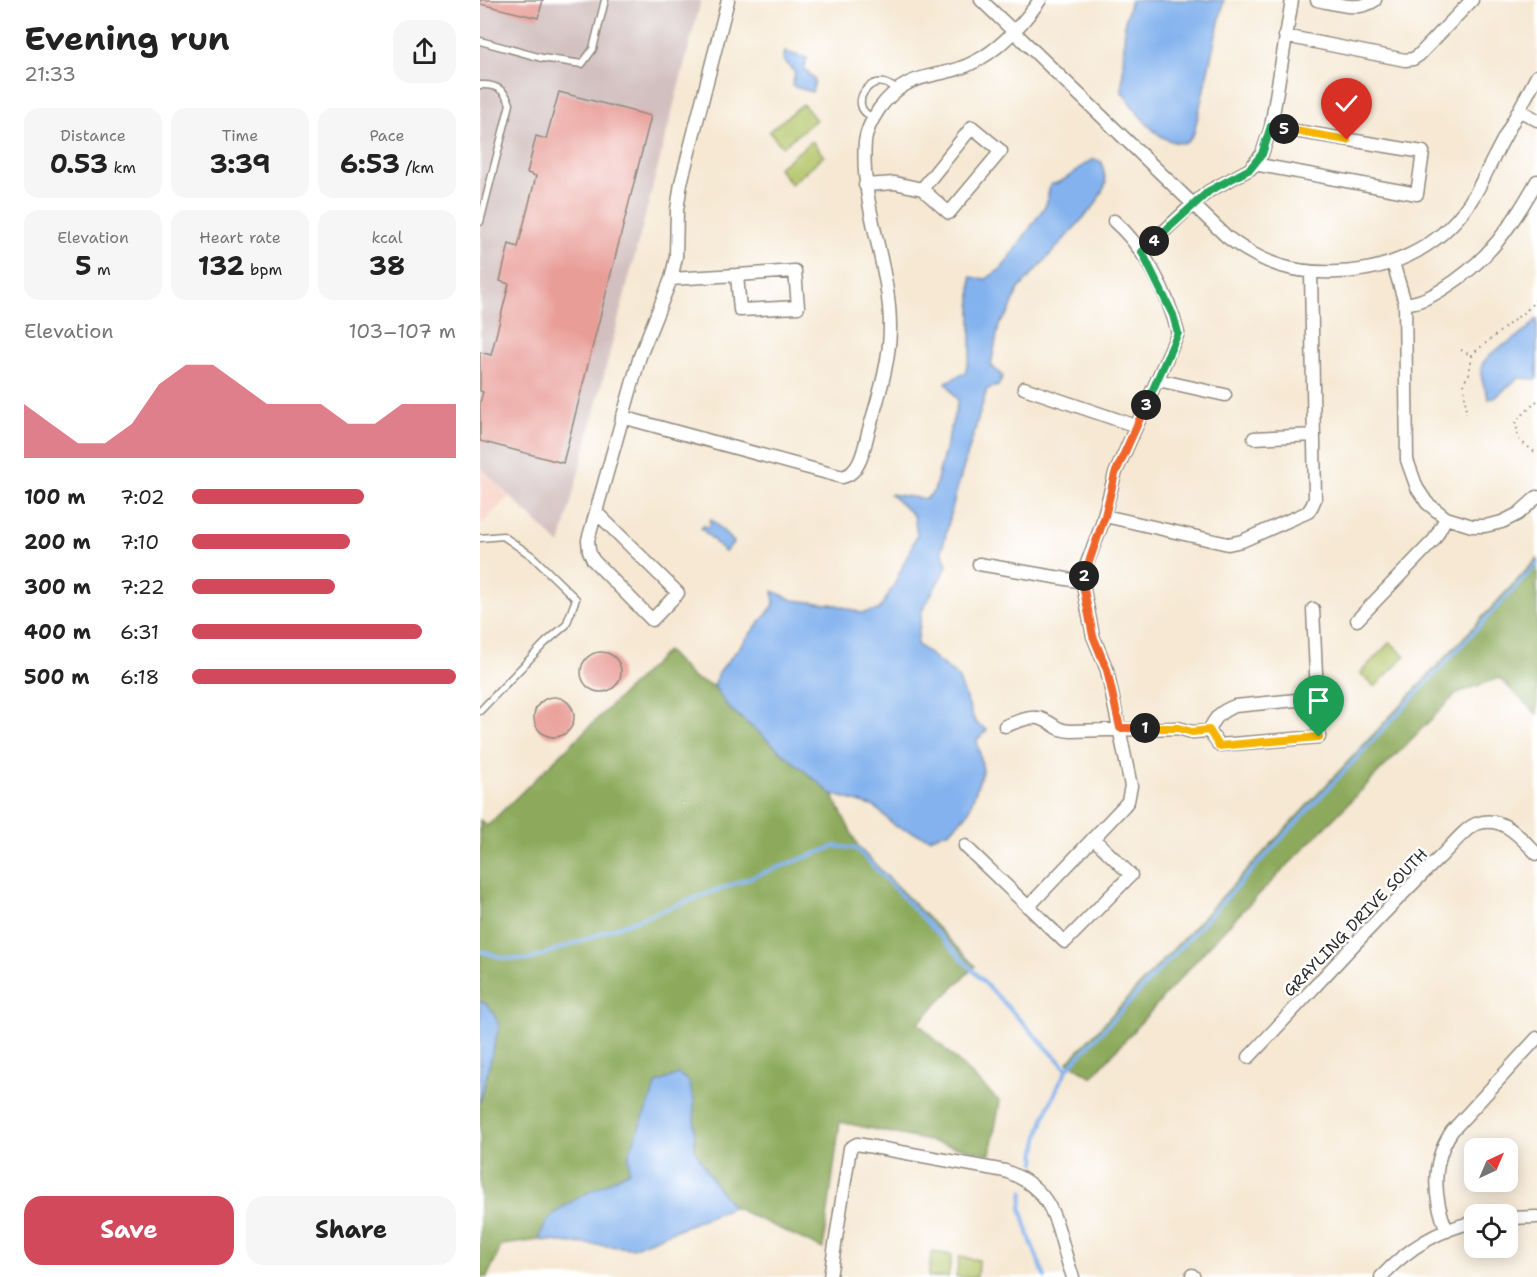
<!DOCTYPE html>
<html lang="en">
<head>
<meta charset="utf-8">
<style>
	:root { --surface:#fff; --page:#f6f6f6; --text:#222; --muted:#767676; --accent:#d1495b }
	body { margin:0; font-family:"Shantell Sans",sans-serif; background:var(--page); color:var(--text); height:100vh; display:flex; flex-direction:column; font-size:22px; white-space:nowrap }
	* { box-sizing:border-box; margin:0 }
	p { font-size:20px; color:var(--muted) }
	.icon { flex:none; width:33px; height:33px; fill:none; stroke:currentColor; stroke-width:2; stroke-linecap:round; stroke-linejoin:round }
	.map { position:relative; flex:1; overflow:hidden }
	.sheet { display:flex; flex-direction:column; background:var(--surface); width:480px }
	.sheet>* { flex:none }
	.needle { width:39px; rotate:44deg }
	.controls { position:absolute; left:984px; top:1138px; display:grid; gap:12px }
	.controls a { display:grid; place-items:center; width:54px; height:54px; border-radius:12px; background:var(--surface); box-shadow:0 3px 15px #0003; font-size:30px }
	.pin { position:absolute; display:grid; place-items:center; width:51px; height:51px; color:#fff; margin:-62px -26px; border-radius:50% 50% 50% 0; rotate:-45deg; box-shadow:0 0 6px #0007 }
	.pin .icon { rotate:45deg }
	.km { position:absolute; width:30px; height:30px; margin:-15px; border-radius:50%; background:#222; color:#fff; font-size:16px; line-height:30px; text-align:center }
	.round { display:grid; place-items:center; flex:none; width:63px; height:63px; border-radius:18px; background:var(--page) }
	.head { display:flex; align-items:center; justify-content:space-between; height:102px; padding:0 24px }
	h1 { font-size:33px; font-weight:700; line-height:45px }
	.figures { display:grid; grid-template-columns:repeat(3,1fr); gap:9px; height:102px; padding:6px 24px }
	.figures div { display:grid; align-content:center; border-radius:15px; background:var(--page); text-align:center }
	.figures b { font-size:26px; font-weight:700 }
	.figures small { font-size:16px; font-weight:400 }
	.figures p { font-size:16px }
	.chart { height:168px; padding:12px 24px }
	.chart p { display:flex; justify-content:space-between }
	.chart svg { width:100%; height:108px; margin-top:6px; fill:var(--accent); opacity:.7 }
	.button { display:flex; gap:12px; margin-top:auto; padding:12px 24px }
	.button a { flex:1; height:69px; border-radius:18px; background:var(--accent); color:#fff; font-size:24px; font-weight:700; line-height:69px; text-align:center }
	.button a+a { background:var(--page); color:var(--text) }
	ul { padding:0 24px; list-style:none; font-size:20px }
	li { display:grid; grid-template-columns:96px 72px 1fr; align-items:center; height:45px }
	li i { height:15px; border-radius:8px; background:var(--accent) }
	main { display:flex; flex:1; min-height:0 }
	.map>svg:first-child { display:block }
</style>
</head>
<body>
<main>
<section class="sheet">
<div class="head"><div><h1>Evening run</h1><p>21:33</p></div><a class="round"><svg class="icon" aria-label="share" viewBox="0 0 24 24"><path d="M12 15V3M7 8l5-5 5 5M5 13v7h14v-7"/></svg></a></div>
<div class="figures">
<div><p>Distance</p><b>0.53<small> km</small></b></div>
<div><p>Time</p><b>3:39</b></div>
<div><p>Pace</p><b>6:53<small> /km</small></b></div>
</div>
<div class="figures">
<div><p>Elevation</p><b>5<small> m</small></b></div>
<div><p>Heart rate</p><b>132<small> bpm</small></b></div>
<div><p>kcal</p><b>38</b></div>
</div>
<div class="chart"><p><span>Elevation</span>103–107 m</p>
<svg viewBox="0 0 160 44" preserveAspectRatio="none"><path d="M0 44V22L10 30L20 38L30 38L40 30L50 14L60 6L70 6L80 14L90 22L100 22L110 22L120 30L130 30L140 22L150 22L160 22V44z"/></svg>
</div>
<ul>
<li><b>100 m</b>7:02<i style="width:65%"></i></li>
<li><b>200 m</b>7:10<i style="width:60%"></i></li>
<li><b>300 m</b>7:22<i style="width:54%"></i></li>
<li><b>400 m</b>6:31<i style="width:87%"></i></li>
<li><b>500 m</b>6:18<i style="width:100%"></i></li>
</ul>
<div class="button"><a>Save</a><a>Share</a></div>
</section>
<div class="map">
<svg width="1057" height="1277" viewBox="0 0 1057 1277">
	<rect width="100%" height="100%" fill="#fff"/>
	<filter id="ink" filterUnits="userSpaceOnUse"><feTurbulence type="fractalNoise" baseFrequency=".0167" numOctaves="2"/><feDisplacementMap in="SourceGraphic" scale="12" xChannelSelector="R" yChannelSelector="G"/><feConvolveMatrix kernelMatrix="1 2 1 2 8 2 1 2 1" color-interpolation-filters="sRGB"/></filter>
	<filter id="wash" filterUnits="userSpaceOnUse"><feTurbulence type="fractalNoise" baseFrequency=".008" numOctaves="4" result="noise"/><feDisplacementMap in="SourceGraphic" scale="24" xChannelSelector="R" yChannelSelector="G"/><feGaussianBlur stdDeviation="1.35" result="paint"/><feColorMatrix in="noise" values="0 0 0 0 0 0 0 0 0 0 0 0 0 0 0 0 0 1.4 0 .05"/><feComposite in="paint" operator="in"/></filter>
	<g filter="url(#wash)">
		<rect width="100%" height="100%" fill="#f6e8d3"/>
		<path fill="#f7d1c6" d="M 0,467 L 30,496 L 0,526 Z"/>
		<path fill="#d2bfbf" d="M 0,0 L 221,0 L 80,545 L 0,467 Z"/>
		<path fill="#b2c468" stroke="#6e784a" stroke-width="1.5" d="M 323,104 L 336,120 L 302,147 L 289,131 Z
			M 332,141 L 344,156 L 311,184 L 298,168 Z
			M 910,642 L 925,656 L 895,687 L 880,673 Z
			M 452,1252 L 472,1255 L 468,1277 L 448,1277 Z
			M 479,1257 L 499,1260 L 497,1277 L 476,1277 Z"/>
		<path fill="#8daa5c" stroke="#5c6a44" stroke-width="1.5" d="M 1057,559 L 1057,714 L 1019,678 L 977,693 L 740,934 L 612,1077 L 588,1062 Z
			M 187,651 L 213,678 L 234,686 L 248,707 L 352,794 L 379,848 L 495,966 L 438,1023 L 520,1102 L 510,1154 L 360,1122 L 343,1249 L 253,1207 L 235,1184 L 215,1150 L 214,1100 L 149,1153 L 149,1171 L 66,1223 L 59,1240 L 22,1245 L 7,1277 L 0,1277 L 0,1102 L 19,1026 L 5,1003 L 0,1002 L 0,820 L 7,826 Z"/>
		<path fill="#83b2ee" stroke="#576e8c" stroke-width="1.5" d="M 651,0 L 744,0 L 714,133 L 708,142 C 680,149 657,112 642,92 L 645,21 Z
			M 305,52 L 327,58 L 324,70 L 329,72 L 328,75 L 332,76 L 335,81 L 332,92 L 312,86 L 315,73 L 303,59 Z
			M 614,159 L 622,162 L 626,184 L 615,205 L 538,290 L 529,312 L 519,325 L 511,365 L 523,377 L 518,386 L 507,389 L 476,493 L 462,550 L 467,566 L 442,611 L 437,644 L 478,677 L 495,722 L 507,730 L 497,740 L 503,770 L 488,813 L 470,831 L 449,838 L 415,826 L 395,807 L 352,794 L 248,707 L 234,686 L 239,672 L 294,605 L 293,591 L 313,600 L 357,605 L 381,613 L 399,610 L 413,587 L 437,535 L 434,516 L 410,494 L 446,499 L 454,491 L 478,401 L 466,382 L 485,373 L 491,351 L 491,277 L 506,279 L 522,268 L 566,205 L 570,185 C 587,182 598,167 614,159 Z
			M 1057,319 L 1057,379 L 1038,378 L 1015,398 L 1009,399 C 1006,390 999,378 1001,368 C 1005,352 1033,342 1044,332 C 1049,328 1053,323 1057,319 Z
			M 231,519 L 254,542 L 245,552 L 221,528 L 224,525 L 227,528 L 231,524 L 229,521 Z
			M 0,1002 L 5,1003 L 13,1012 L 19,1026 L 0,1102 Z
			M 198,1074 L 208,1080 L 214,1100 L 215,1150 L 235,1184 L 253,1207 L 152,1248 L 59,1240 C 61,1235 63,1228 66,1223 C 82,1201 125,1186 149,1171 L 149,1153 L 177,1083 Z"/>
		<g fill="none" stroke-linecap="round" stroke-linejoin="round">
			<path stroke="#83b2ee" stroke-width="4" d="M 0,951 L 24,958 L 49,960 L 356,846 L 377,849 L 587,1069
				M 555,1163 C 556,1128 572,1099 587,1069 L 1057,564
				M 543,1191 L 541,1208 L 551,1242 L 565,1277"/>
		</g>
		<g id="blocks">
			<path fill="#e99d97" d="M 0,0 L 63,0 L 58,18 L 0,4 Z
				M 79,92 L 171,116 L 83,463 L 0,441 L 0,402 L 3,392 L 0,391 L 0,352 L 11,355 L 29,284 L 20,281 L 29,244 L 38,247 L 56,176 L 47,173 L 56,136 L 66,139 Z
				M101 672a20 20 0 1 1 40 0a20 20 0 1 1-40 0Z
				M54 717a20 20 0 1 1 40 0a20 20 0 1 1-40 0Z"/>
		</g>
	</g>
	<g filter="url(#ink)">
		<use href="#blocks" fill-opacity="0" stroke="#908a7f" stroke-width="1.5"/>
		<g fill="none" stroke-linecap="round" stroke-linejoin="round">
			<defs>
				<path id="lane" d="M 0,41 L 62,58 L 102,64 L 113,49 L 125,0
					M 0,85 C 15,84 25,89 30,104 L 0,222
					M 393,119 C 389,115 384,113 382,108 C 377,95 390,80 404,83 C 408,84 413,87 417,89
					M 0,538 L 23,536 L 52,556 L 96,599 L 86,625 L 65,643 L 0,711"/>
				<path id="street" d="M 501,0 L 747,237 C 783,264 813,274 858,272 C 915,270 965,245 995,194 C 1002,182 1008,169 1014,157 C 1028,130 1043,103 1057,76
					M 837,0 C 857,4 878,12 895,0
					M 805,36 L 925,60 L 933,59 L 939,55 L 992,0
					M 1039,110 L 1057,120
					M 492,127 L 521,151 L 469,213 L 442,189 Z
					M 774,164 L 937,194 L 943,152 L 791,127
					M 385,185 L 415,183 L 442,189
					M 662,252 L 712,205 L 729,191 L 770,169 L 782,154 L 791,127 L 812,0
					M 913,263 L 925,303 L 927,460 L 937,488 L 947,503 L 966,518 L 992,526 L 1005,526 L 1022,522 L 1038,514 L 1057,497
					M 315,271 L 318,307 L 260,310 L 257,275 Z
					M 191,279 L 257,275
					M 925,303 C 938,304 952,296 963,289 C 1008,261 1031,227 1057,181
					M 678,380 L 745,395
					M 544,388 L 656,426
					M 142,417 L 362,477 C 380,474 384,449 388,433 C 398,398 410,363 410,327 C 410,264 380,206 385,142 C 386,132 393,118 399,109 C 431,66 460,82 498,60 C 522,47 544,22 560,0
					M 774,438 L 834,435
					M 116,512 L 198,593 L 172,620 L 113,560 L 109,551 L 108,540 L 160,356 L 191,279 L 196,257 L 197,210 L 201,183 L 248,0
					M 625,516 L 748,544 L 762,541 L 828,512 L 832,506 L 835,499 L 831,273
					M 499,564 L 604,582
					M 877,620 L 954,540 L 966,518
					M 525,726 C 537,722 553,714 564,720 C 577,725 575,730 591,731 L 698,728 L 712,732 L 729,731
					M 729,731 L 739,745 L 839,737 L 833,609
					M 729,731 C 735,717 741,711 755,706 L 837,698
					M 485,846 L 585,942 L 651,875 L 613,838
					M 548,907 L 644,806 L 648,801 L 651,786 L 627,670 L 613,636 L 604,590 L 604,571 L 621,527 L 635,474 L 698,333 C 688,294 665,248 634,221
					M 769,1057 C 832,991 893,921 959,858 C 968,850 985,828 996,824 C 1022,814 1040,837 1057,854
					M 1028,1218 L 1057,1217
					M 967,1231 C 953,1197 951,1162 972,1131 L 1057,1038
					M 712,1275 L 714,1277
					M 350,1277 L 370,1148 L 377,1144 L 525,1171 C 580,1191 575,1230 593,1277
					M 901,1277 C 926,1250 958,1230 994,1222"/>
			</defs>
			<use href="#lane" stroke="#908a7f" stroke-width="9"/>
			<use href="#street" stroke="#908a7f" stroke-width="15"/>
			<path stroke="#908a7f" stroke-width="2" stroke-dasharray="1.5 4.5" stroke-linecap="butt" d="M 981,350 L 992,356 L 989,374 L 984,382 L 986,414
				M 991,355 L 1049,308 L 1057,298
				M 1057,401 L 1036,421 L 1038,439 L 1057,454"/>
			<use href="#lane" stroke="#fff" stroke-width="6"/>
			<use href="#street" stroke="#fff" stroke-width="12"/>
		</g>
	</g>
	<g fill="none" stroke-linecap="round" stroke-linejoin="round" filter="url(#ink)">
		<defs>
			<path id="split-1" d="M 665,728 L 698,728 L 712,732 L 729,730 L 739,746 L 839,737"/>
			<path id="split-2" d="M 604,576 L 604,590 L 613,636 L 627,670 L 640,728 L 665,728"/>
			<path id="split-3" d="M 604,576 L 625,516 L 635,474 L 666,405"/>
			<path id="split-4" d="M 666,405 L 698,333 L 693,315 L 662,252 L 674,241"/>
			<path id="split-5" d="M 674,241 L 729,191 L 770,169 L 782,154 L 791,126 L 804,129"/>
			<path id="split-6" d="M 804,129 L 867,140"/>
		</defs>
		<use href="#split-1" stroke="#fff" stroke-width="12"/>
		<use href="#split-2" stroke="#fff" stroke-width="12"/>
		<use href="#split-3" stroke="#fff" stroke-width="12"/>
		<use href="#split-4" stroke="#fff" stroke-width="12"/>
		<use href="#split-5" stroke="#fff" stroke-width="12"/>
		<use href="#split-6" stroke="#fff" stroke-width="12"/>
		<use href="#split-1" stroke="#f5b400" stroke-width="8"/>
		<use href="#split-2" stroke="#f0652b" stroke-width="8"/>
		<use href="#split-3" stroke="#f0652b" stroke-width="8"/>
		<use href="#split-4" stroke="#22a559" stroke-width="8"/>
		<use href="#split-5" stroke="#22a559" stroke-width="8"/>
		<use href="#split-6" stroke="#f5b400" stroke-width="8"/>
	</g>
	<g text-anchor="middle" stroke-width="5" stroke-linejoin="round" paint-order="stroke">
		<g font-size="16" fill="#2b2b2b" stroke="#fff">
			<text transform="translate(875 922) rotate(-46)" y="6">GRAYLING DRIVE SOUTH</text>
		</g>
	</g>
</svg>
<div class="controls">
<a><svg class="needle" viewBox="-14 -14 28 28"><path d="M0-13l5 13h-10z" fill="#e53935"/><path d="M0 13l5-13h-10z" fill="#767676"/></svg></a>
<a><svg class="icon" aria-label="locate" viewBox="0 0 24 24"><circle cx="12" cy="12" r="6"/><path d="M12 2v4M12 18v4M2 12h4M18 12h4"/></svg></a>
</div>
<div class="pin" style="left:839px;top:737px;background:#1e9e55"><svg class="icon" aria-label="arrive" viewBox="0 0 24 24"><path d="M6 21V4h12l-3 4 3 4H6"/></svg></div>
<div class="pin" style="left:867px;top:140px;background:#d93025"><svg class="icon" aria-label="check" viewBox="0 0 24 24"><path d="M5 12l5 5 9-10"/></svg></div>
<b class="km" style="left:665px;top:728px">1</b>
<b class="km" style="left:604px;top:576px">2</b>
<b class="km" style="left:666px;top:405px">3</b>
<b class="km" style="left:674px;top:241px">4</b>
<b class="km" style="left:804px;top:129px">5</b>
</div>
</main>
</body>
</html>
